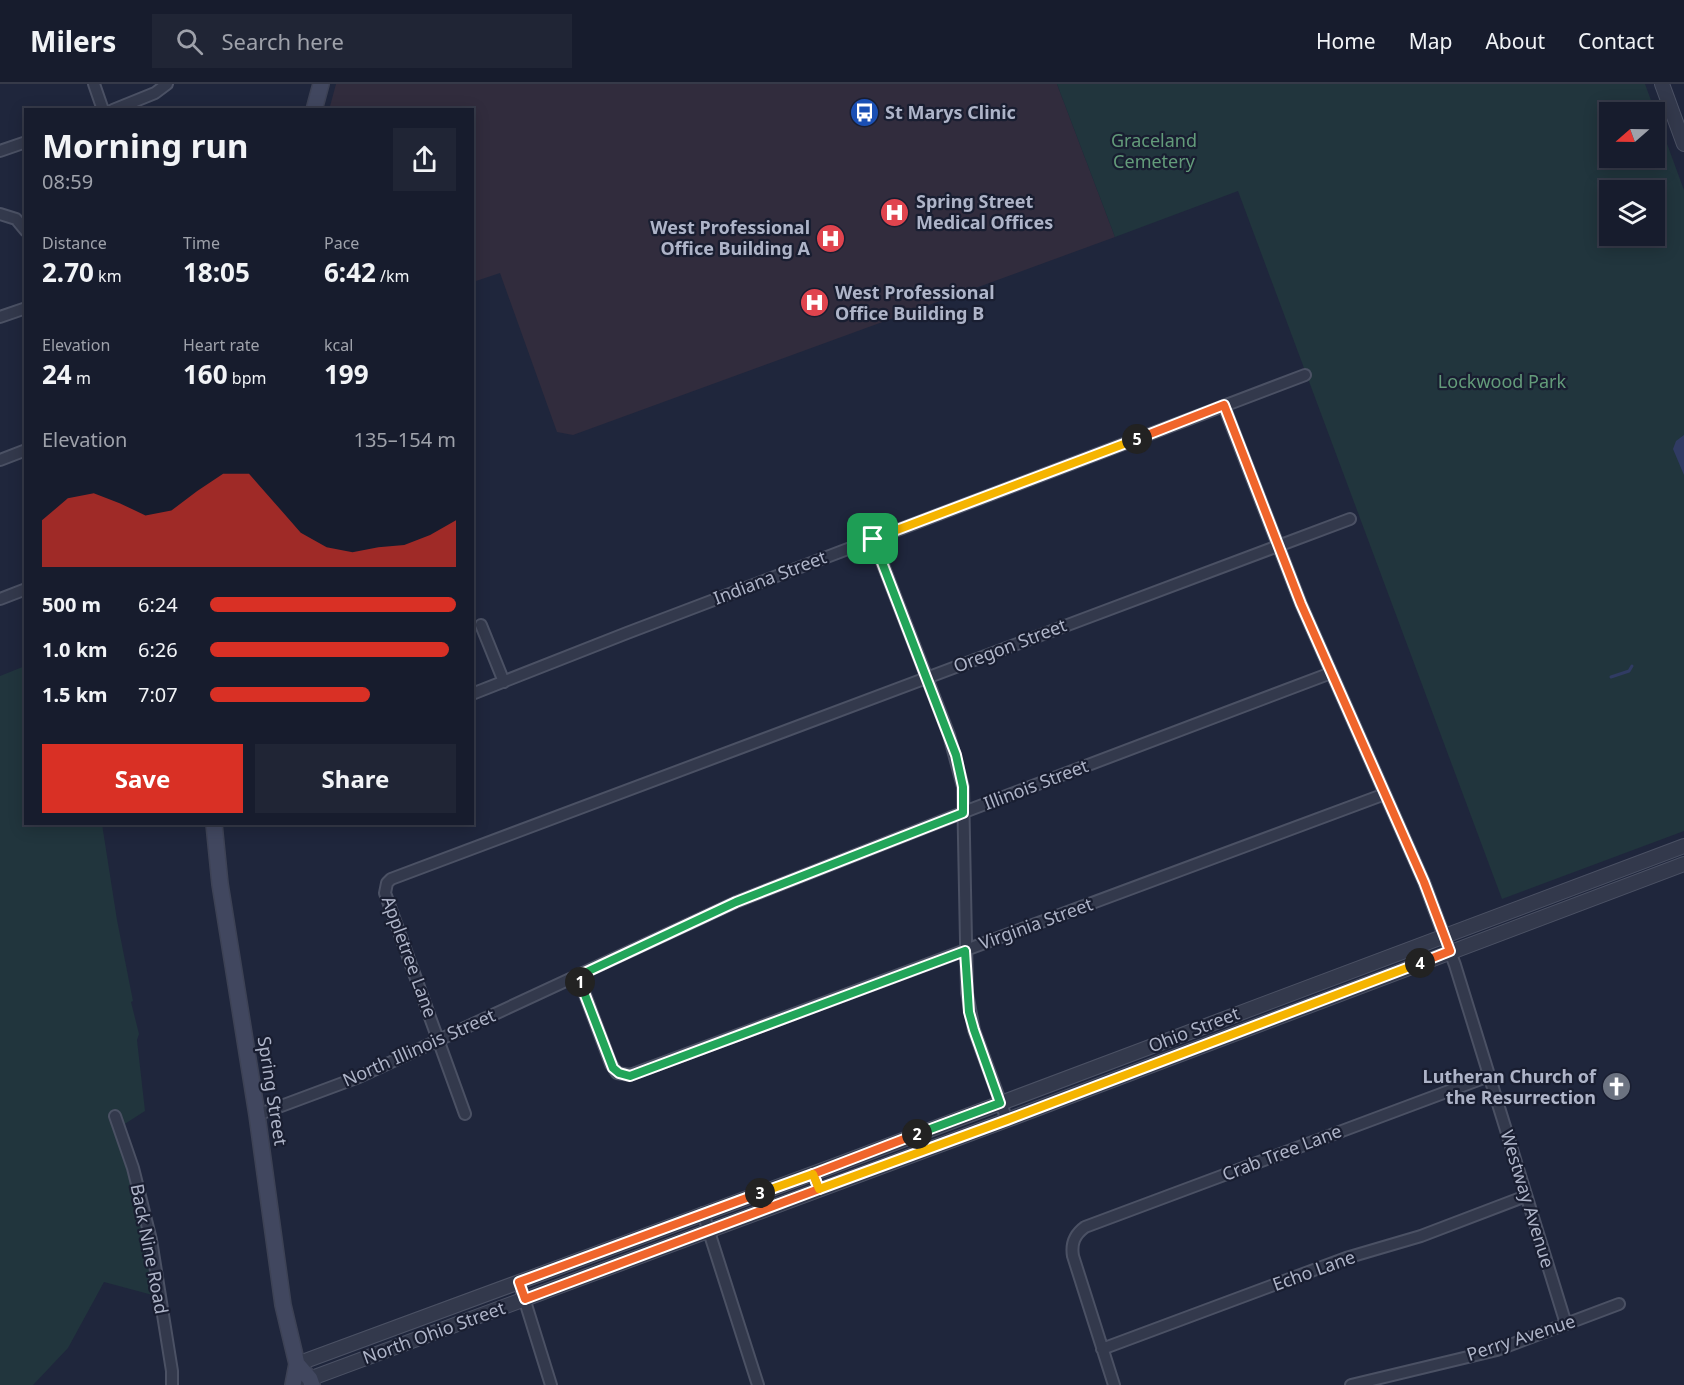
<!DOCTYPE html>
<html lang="en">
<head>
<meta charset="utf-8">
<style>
	:root { --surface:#171c2d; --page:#202535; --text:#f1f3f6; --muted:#9ea1aa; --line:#363a49; --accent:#d93025 }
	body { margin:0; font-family:"Noto Sans",sans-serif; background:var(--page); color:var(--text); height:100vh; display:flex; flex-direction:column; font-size:22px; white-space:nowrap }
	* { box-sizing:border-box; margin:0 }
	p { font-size:20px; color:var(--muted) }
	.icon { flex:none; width:33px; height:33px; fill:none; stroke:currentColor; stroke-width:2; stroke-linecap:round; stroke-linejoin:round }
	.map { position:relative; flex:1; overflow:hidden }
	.sheet { position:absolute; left:24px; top:24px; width:450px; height:717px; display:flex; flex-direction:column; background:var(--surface); border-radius:0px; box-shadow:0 3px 15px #0003,0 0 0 2px var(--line) }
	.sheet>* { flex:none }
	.needle { width:39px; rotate:250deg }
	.tools { position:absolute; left:1599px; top:18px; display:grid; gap:12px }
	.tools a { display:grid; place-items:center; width:66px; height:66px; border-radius:0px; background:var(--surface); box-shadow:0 3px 15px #0003,0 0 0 2px var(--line); font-size:30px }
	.pin { position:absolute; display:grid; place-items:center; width:51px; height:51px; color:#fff; margin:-26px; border-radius:12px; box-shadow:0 3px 9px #0006 }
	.km { position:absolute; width:30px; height:30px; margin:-15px; border-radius:50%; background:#222; color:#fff; font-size:16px; line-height:30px; text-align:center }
	.round { display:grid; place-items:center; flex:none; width:63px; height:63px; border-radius:0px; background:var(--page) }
	.summary { display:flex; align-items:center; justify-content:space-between; height:102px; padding:0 18px }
	h1 { font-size:33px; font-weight:700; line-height:45px }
	.figures { display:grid; grid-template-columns:repeat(3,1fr); gap:9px; height:102px; padding:6px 18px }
	.figures div { display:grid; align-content:center }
	.figures b { font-size:26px; font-weight:700 }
	.figures small { font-size:16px; font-weight:400 }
	.figures p { font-size:16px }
	.chart { height:168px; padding:12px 18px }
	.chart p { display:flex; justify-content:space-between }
	.chart svg { width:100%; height:108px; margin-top:6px; fill:var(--accent); opacity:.7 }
	.action { display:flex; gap:12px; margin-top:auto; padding:12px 18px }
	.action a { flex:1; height:69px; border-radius:0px; background:var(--accent); color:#fff; font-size:24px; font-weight:700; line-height:69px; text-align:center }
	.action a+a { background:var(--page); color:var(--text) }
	ul { padding:0 18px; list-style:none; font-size:20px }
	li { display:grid; grid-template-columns:96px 72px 1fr; align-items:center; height:45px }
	li i { height:15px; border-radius:8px; background:var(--accent) }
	header { display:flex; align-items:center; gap:36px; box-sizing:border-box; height:84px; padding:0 30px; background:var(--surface); border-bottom:2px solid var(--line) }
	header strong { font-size:28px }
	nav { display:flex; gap:33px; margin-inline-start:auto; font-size:21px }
	.search { width:420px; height:54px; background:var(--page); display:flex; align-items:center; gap:15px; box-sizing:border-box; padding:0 21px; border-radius:0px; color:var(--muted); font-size:22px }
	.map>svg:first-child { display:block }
</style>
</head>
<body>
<header>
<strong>Milers</strong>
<div class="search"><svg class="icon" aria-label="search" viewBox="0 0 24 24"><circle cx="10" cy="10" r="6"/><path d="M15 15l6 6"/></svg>Search here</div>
<nav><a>Home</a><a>Map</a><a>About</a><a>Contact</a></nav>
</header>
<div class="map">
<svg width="1684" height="1301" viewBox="0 0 1684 1301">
	<rect width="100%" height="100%" fill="#1f263c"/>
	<path fill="#312c3d" d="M 336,0 L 1057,0 L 1115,153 L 573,351 L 557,348 L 500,189 L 473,198 L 472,26 L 329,26 Z"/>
	<path fill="#21353d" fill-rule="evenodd" d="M 1057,0 L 1645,0 L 1684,106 L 1684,747 L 1502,815 L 1238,107 L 1115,153 ZM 1610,28 L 1654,28 L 1654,74 L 1610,74 ZM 1610,106 L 1654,106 L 1654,152 L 1610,152 Z
		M 25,582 L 26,740 L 102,740 L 117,836 L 133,917 L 131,918 L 139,950 L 137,956 L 145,1027 L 120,1043 L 160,1213 L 104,1198 L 68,1264 L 33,1301 L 0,1301 L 0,592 Z"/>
	<path fill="#303b63" d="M 1684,351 L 1684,391 L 1673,365 L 1676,357 Z"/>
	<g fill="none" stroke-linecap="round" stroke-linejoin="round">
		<path stroke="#303b63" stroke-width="3" d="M 1611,593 L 1629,587 L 1632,582"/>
		<defs>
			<path id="minor" d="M 94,0 L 103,26
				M 113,26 L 155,9 L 167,0
				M 0,67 L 26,58
				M 0,130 L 16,135 L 26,147
				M 0,233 L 26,224
				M 1224,322 L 1301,520 L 1424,798 L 1455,881 L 1566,1240
				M 0,376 L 26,366
				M 873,455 L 949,651 L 963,703 L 967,909 L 974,946 L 1007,1036
				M 0,515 L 26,505
				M 481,541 L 504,598
				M 472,610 L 627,549 L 1305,291
				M 578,892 L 611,980 L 617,989 L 630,991 L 1385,710
				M 465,1030 L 385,809 L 387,799 L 391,795 L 1350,435
				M 257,1031 L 359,993 L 736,818 L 972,725 L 1331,589
				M 115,1032 L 133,1084 L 151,1156 L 172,1287 L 172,1301
				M 703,1129 L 758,1301
				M 519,1198 L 551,1301
				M 1102,1265 L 1346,1174 L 1421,1152 L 1526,1112
				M 1114,1301 L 1073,1172 C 1071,1160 1074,1151 1085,1143 L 1489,992
				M 1351,1301 L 1497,1266 L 1619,1220"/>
			<path id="tertiary" d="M 1662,0 L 1684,60
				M 297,1280 L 839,1080 L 1684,762
				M 293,1301 L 1007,1036 L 1684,780"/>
			<path id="secondary" d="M 314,26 L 321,0
				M 214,740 L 220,800 L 257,1031 L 283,1221 L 297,1280 L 293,1301
				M 297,1280 L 310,1295 L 312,1301"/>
		</defs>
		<use href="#minor" stroke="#4b5164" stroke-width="14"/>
		<use href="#tertiary" stroke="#4b5164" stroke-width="16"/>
		<use href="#secondary" stroke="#3d4255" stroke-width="18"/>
		<use href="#minor" stroke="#33394c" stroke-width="10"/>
		<use href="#tertiary" stroke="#33394c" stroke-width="14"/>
		<use href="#secondary" stroke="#41475f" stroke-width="15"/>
	</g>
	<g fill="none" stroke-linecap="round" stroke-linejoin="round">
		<defs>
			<path id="split-1" d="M 580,898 L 578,892 L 736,818 L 963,729 L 963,703 L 956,671 L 873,455"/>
			<path id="split-2" d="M 580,898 L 613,984 L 619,989 L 630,992 L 965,867 L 969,928 L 974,946 L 1000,1019 L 917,1050"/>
			<path id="split-3" d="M 760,1109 L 519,1198 L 525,1215 L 819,1105 L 813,1090 L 917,1050"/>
			<path id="split-4" d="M 760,1109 L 813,1090 L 819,1105 L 1007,1036 L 1420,879"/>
			<path id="split-5" d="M 1137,355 L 1224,321 L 1301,520 L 1424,798 L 1450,867 L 1420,879"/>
			<path id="split-6" d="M 873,455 L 1137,355"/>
		</defs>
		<use href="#split-1" stroke="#fff" stroke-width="12"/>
		<use href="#split-2" stroke="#fff" stroke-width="12"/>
		<use href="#split-3" stroke="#fff" stroke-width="12"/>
		<use href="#split-4" stroke="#fff" stroke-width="12"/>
		<use href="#split-5" stroke="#fff" stroke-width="12"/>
		<use href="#split-6" stroke="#fff" stroke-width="12"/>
		<use href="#split-1" stroke="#22a559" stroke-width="8"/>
		<use href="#split-2" stroke="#22a559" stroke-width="8"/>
		<use href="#split-3" stroke="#f0652b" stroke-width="8"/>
		<use href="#split-4" stroke="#f5b400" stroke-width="8"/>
		<use href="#split-5" stroke="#f0652b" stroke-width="8"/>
		<use href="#split-6" stroke="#f5b400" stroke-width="8"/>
	</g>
	<defs>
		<symbol id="bus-disc" viewBox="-11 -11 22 22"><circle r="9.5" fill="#1a4fb4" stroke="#191e31"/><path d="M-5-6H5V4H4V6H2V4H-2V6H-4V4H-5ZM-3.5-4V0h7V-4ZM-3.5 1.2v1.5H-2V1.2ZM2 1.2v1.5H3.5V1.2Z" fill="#fff"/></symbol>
		<symbol id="hospital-disc" viewBox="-11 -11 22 22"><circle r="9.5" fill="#e0444e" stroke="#191e31"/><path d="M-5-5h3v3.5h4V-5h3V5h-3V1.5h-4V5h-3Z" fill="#fff"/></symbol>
		<symbol id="church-disc" viewBox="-11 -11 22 22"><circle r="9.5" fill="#6b7280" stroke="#191e31"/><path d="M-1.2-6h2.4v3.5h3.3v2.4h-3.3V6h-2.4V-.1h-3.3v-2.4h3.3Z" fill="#fff"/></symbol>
	</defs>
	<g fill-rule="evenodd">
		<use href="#bus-disc" x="848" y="12" width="33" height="33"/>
		<use href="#hospital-disc" x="878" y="112" width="33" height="33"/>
		<use href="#hospital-disc" x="814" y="138" width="33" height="33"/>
		<use href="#hospital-disc" x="798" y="202" width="33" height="33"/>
		<use href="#church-disc" x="1600" y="986" width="33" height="33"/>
	</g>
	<g text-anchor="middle" stroke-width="4.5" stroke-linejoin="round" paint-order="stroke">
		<g font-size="18" font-weight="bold" fill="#aeb4c8" stroke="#191e31" text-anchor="start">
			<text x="885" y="35">St Marys Clinic</text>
			<text x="916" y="124">Spring Street<tspan x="916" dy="21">Medical Offices</tspan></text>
			<text x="810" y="150" text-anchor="end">West Professional<tspan x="810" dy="21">Office Building A</tspan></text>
			<text x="835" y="215">West Professional<tspan x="835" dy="21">Office Building B</tspan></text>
			<text x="1596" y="999" text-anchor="end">Lutheran Church of<tspan x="1596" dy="21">the Resurrection</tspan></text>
		</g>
		<g font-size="18" fill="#639b7a" stroke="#191e31">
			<text x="1154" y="63">Graceland<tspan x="1154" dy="21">Cemetery</tspan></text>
			<text x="1502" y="304">Lockwood Park</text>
		</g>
		<g font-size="18" fill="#aeb4c8" stroke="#191e31">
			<text transform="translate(770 494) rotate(-21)" y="6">Indiana Street</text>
			<text transform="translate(1010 562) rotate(-21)" y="6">Oregon Street</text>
			<text transform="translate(1036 701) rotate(-21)" y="6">Illinois Street</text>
			<text transform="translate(1036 840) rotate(-20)" y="6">Virginia Street</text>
			<text transform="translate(409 873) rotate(70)" y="6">Appletree Lane</text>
			<text transform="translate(1194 946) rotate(-21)" y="6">Ohio Street</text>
			<text transform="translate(419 964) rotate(-24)" y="6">North Illinois Street</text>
			<text transform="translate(272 1007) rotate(81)" y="6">Spring Street</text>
			<text transform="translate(1282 1069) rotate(-21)" y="6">Crab Tree Lane</text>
			<text transform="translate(1527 1115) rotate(73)" y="6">Westway Avenue</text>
			<text transform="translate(149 1165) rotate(79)" y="6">Back Nine Road</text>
			<text transform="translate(1314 1187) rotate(-20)" y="6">Echo Lane</text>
			<text transform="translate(434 1249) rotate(-20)" y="6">North Ohio Street</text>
			<text transform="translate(1521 1254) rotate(-18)" y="6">Perry Avenue</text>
		</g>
	</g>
</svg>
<div class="tools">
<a><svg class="needle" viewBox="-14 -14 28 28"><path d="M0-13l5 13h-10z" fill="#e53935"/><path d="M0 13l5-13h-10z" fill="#9ea1aa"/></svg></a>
<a><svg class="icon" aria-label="layers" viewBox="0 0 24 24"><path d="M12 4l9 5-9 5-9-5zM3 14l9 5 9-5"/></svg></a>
</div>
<div class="pin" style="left:873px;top:455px;background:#1e9e55"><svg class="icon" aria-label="arrive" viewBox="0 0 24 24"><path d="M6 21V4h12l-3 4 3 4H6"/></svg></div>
<b class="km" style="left:580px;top:898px">1</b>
<b class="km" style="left:917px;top:1050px">2</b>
<b class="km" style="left:760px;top:1109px">3</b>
<b class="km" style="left:1420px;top:879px">4</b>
<b class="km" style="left:1137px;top:355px">5</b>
<section class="sheet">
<div class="summary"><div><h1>Morning run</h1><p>08:59</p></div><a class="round"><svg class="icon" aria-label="share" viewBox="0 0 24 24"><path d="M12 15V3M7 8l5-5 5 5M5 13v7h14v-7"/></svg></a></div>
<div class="figures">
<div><p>Distance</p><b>2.70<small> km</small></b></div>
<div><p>Time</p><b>18:05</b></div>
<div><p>Pace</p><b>6:42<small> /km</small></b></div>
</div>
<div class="figures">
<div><p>Elevation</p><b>24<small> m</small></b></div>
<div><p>Heart rate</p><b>160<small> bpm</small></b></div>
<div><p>kcal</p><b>199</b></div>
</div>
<div class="chart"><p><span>Elevation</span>135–154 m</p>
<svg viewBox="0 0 160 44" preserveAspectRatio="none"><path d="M0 44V25L10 16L20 14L30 18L40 23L50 21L60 13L70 6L80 6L90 18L100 30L110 36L120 38L130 36L140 35L150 31L160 25V44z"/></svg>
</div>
<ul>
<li><b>500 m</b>6:24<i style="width:100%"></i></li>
<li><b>1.0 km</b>6:26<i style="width:97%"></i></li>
<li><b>1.5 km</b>7:07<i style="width:65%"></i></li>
</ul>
<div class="action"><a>Save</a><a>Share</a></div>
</section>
</div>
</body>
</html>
